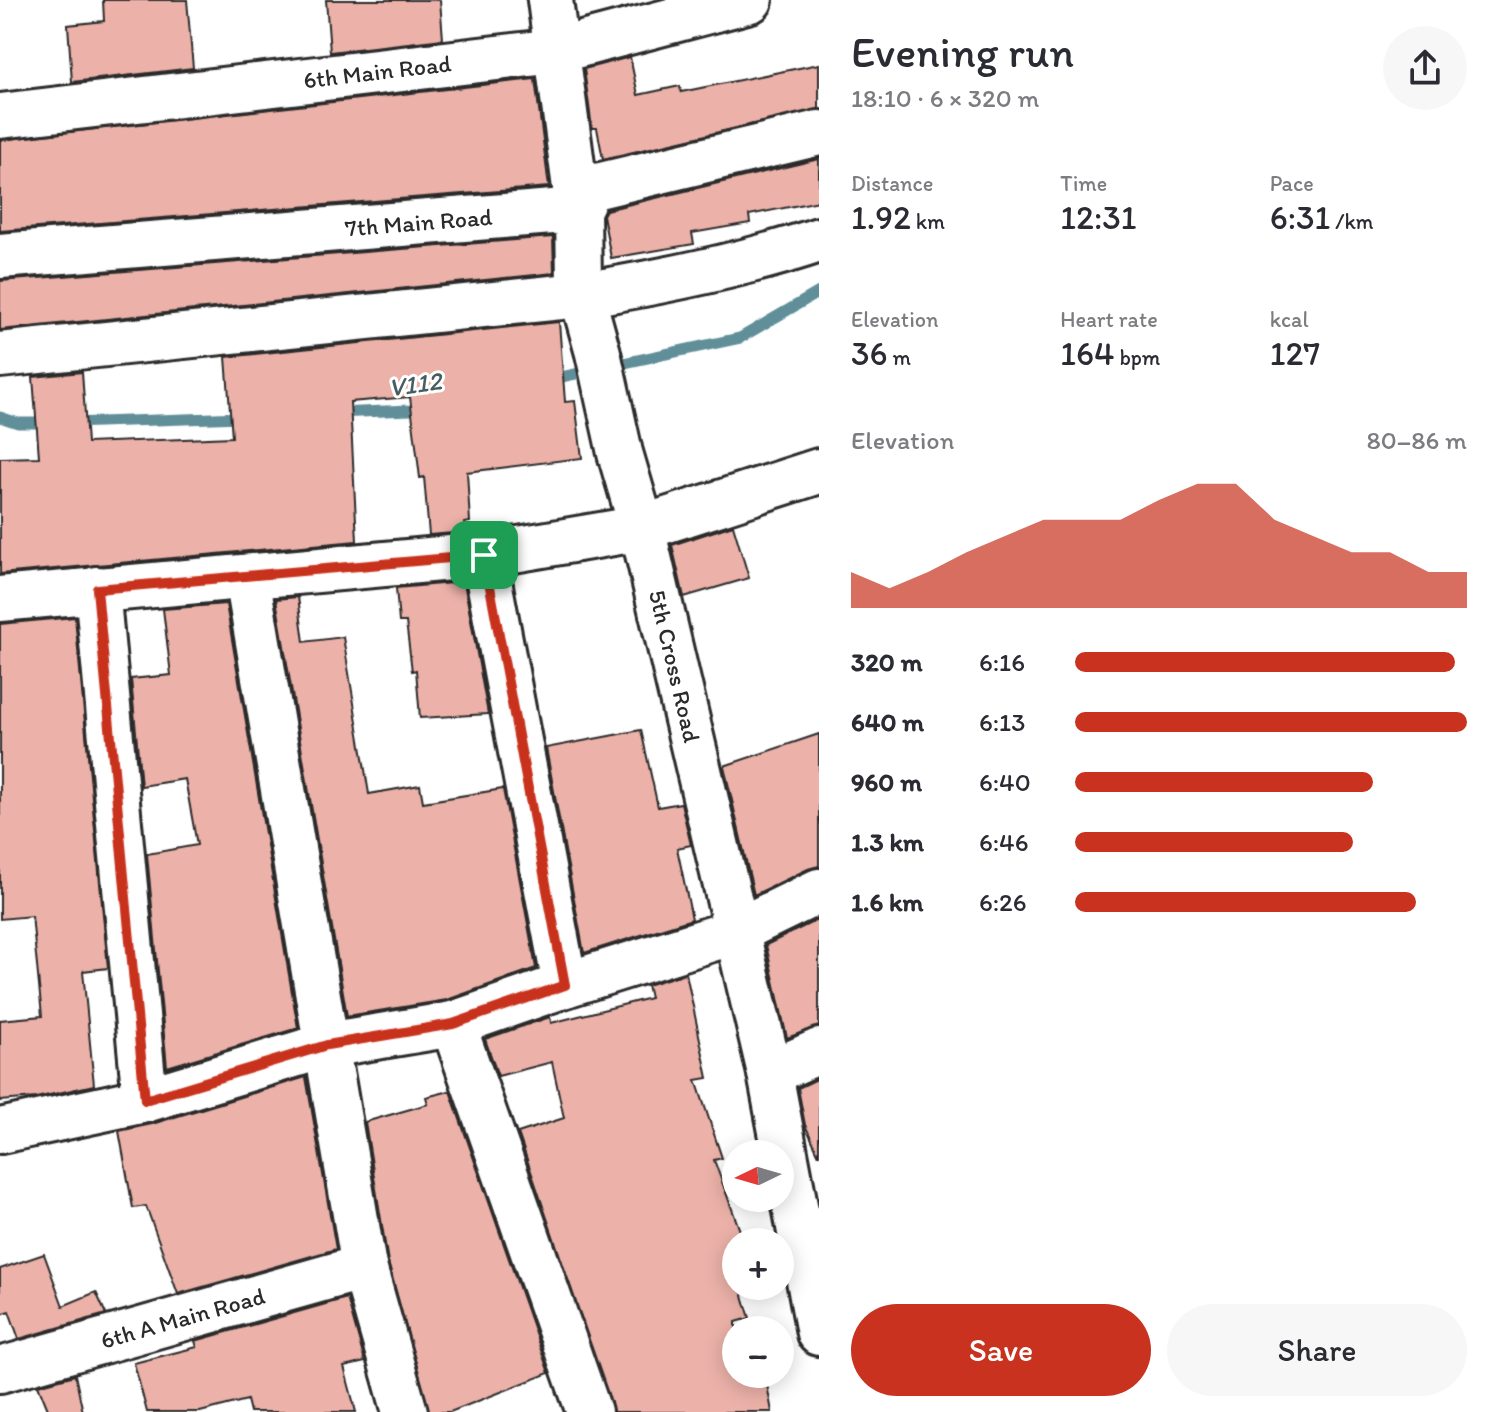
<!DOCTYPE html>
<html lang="en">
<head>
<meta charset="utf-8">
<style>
	:root { --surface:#fff; --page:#f7f7f7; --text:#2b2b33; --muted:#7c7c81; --accent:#c8321e }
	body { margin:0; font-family:Itim,sans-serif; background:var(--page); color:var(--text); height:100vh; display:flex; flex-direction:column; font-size:30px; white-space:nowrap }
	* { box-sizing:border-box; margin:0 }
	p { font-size:26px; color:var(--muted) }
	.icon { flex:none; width:44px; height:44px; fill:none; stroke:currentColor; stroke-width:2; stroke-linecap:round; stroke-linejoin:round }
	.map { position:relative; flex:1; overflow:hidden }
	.drawer { display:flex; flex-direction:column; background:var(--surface); width:680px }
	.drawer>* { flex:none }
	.needle { width:52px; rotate:265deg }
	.controls { position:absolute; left:722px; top:1140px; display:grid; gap:16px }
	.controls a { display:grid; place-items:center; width:72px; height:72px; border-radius:50%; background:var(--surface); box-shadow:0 4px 20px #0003; font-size:40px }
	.pin { position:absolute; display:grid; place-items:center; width:68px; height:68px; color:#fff; margin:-34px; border-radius:16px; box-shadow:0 4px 12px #0006 }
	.round { display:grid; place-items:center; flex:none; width:84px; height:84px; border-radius:42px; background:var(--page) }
	.summary { display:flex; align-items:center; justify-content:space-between; height:136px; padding:0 32px }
	h1 { font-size:44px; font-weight:600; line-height:60px }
	.stats { display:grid; grid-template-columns:repeat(3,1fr); gap:12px; height:136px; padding:8px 32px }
	.stats div { display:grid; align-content:center }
	.stats b { font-size:34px; font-weight:600 }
	.stats small { font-size:22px; font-weight:400 }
	.stats p { font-size:22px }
	.chart { height:224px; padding:16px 32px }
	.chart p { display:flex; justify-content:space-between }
	.chart svg { width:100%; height:144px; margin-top:8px; fill:var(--accent); opacity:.7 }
	.primary-button { display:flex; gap:16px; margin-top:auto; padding:16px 32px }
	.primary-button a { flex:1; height:92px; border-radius:48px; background:var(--accent); color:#fff; font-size:32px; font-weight:600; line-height:92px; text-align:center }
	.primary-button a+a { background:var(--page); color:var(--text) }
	ul { padding:0 32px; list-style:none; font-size:26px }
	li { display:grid; grid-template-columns:128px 96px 1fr; align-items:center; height:60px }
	li i { height:20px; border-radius:10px; background:var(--accent) }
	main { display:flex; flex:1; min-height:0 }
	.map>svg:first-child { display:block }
</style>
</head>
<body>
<main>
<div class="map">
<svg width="819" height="1412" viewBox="0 0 819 1412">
	<rect width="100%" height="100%" fill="#fff"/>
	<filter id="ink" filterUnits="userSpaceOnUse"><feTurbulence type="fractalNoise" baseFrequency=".0125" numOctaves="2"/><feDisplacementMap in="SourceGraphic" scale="16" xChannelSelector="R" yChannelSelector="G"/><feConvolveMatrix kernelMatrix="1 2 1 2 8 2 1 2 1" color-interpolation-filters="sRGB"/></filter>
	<g filter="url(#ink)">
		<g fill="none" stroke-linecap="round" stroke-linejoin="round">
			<path stroke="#608f99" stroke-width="11" d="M 610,366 L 740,338 L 819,292
				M 552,379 L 594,370
				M 335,413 L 411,410 L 426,407
				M 0,417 L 18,423 L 50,423
				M 71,423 L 242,417"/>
		</g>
		<path fill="#ecb2a9" stroke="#2b2b2b" stroke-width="2" d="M 103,0 L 187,0 L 193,68 L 72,82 L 68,25 L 104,21 Z
			M 326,0 L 440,0 L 443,39 L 330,52 Z
			M 630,57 L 638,95 L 680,86 L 681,92 L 819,64 L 819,109 L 603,159 L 597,128 L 592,128 L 584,69 Z
			M 535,79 L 549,187 L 0,231 L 0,140 Z
			M 819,159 L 819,201 L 749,215 L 750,223 L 692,233 L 694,244 L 611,258 L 603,215 L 606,210 Z
			M 553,237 L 554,273 L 0,330 L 0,281 Z
			M 559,322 L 565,402 L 575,401 L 582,458 L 467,472 L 470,522 L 465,523 L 466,532 L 429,535 L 424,477 L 420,478 L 410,397 L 350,402 L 357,541 L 0,574 L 0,458 L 39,457 L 33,377 L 82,372 L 87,443 L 232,437 L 226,357 Z
			M 733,525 L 749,578 L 684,597 L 672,545 Z
			M 464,582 L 488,714 L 420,718 L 416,670 L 412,671 L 406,622 L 399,622 L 396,588 Z
			M 298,597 L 304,642 L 343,637 L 369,794 L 420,785 L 423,802 L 503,789 L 536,968 L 447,1000 L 347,1016 L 276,599 Z
			M 226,604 L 298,1028 L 167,1067 L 147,854 L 197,845 L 185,779 L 141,786 L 131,679 L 171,675 L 163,609 Z
			M 75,617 L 108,968 L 83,971 L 94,1085 L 36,1098 L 0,1101 L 0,1020 L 42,1016 L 32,916 L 0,919 L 0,624 Z
			M 641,730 L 658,807 L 681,803 L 691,845 L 677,848 L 692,919 L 584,953 L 546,748 Z
			M 819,734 L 819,866 L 808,869 L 754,895 L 724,766 Z
			M 819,919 L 819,1026 L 787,1038 L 766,945 Z
			M 686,973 L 708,1078 L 696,1080 L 722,1158 L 714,1160 L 743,1239 L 728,1244 L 736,1271 L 736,1286 L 740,1286 L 750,1318 L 736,1322 L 736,1374 L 765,1374 L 772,1412 L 613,1412 L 518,1133 L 564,1118 L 552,1062 L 498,1076 L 485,1039 L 550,1017 L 551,1023 L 650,998 L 647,985 Z
			M 306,1077 L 336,1249 L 178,1294 L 146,1206 L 133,1208 L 119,1131 L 152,1124 Z
			M 819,1078 L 819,1155 L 805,1125 L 798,1088 Z
			M 450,1091 L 549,1373 L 450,1412 L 429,1412 L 388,1262 L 365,1122 L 428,1104 L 426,1097 Z
			M 44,1254 L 63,1306 L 96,1292 L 106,1314 L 19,1339 L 9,1311 L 0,1315 L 0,1269 Z
			M 347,1298 L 365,1362 L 344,1367 L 356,1412 L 250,1412 L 247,1400 L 200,1412 L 147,1412 L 134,1363 L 197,1347 L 195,1341 Z
			M 75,1375 L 83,1412 L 49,1412 L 38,1385 Z"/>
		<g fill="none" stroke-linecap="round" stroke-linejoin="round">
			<defs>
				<g id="minor">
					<path id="s1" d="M 550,0 L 578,210 L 579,284 L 598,353 L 620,453 L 642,528 L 770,1073 L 819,1333"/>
					<path id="s2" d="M 0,116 L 556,51 L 750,0"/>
					<path id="s3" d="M 0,256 L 578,210 L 589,188 L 819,133"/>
					<path d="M 0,355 L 581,295 C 661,282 742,266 819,240"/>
					<path d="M 484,555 L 565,985"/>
					<path d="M 247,577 L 364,1267 L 405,1412"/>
					<path d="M 97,589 L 145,1100"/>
					<path d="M 0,599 L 484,555 L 642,528 L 819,471"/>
					<path d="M 453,1024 L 589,1412"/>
					<path d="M 770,1073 L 819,1051"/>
					<path d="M 0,1131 L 145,1100 L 327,1045 L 453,1024 L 565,985 L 737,931 L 819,891"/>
					<path id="s4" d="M 0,1370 L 364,1267"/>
				</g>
			</defs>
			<use href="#minor" stroke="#2b2b2b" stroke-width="50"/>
			<use href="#minor" stroke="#fff" stroke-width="44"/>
		</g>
	</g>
	<g fill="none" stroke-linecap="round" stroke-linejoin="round" filter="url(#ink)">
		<defs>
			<path id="route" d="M 484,555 L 565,985 L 453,1024 L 327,1045 L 145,1100 L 97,589 Z"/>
		</defs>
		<use href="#route" stroke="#fff" stroke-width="16"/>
		<use href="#route" stroke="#c8321e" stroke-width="10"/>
	</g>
	<g text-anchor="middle" stroke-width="6" stroke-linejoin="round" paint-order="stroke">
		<g font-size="24" fill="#2b2b2b" stroke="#fff">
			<text dy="8" stroke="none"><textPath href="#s2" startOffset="380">6th Main Road</textPath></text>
			<text dy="8" stroke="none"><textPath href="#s3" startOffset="420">7th Main Road</textPath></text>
			<text dy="8" stroke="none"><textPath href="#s1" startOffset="680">5th Cross Road</textPath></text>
			<text dy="8" stroke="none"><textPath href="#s4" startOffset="190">6th A Main Road</textPath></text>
		</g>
		<g font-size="26" font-style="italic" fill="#465d62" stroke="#fff">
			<text transform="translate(415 384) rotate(-8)" y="9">V112</text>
		</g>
	</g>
</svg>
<div class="controls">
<a><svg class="needle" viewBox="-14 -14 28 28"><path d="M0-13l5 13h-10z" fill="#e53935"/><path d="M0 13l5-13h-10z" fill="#7c7c81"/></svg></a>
<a>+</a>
<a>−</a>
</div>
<div class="pin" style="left:484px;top:555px;background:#1e9e55"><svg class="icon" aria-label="arrive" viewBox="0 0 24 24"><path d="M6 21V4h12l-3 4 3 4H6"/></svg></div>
</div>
<section class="drawer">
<div class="summary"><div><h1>Evening run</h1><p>18:10 · 6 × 320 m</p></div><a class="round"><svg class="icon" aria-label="share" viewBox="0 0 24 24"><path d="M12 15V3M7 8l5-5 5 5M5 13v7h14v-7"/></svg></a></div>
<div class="stats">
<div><p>Distance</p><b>1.92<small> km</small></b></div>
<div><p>Time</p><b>12:31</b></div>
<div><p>Pace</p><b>6:31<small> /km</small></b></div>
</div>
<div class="stats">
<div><p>Elevation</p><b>36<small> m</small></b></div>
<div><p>Heart rate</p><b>164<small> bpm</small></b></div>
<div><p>kcal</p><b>127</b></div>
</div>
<div class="chart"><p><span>Elevation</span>80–86 m</p>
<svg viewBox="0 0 160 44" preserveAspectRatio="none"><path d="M0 44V33L10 38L20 33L30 27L40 22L50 17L60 17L70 17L80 11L90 6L100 6L110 17L120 22L130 27L140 27L150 33L160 33V44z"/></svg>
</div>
<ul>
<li><b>320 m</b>6:16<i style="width:97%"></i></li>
<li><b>640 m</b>6:13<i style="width:100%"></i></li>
<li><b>960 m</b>6:40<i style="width:76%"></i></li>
<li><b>1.3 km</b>6:46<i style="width:71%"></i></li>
<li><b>1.6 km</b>6:26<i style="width:87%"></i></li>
</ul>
<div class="primary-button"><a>Save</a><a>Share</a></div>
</section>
</main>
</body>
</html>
